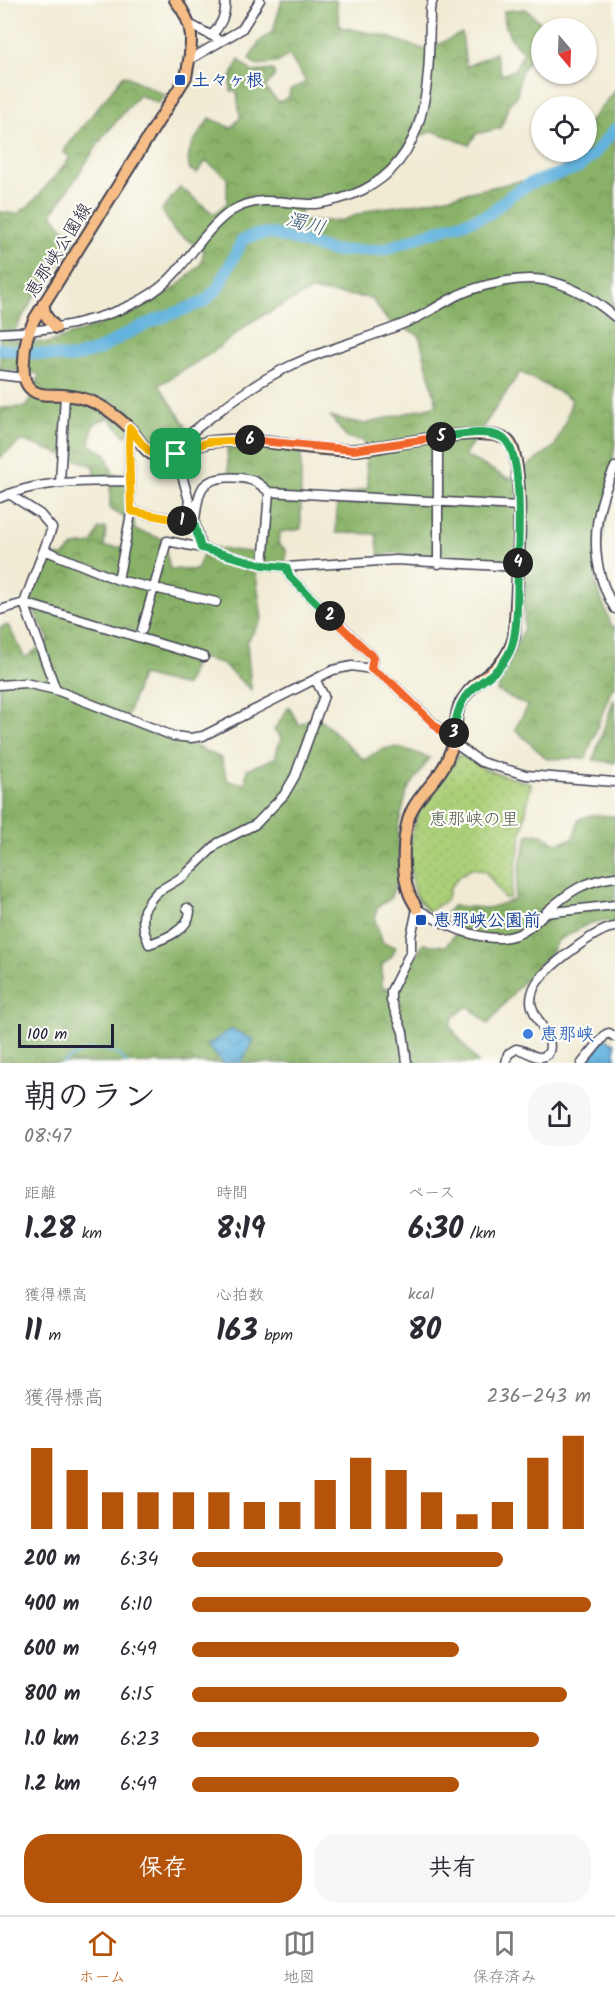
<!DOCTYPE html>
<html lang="ja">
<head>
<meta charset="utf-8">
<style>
	:root { --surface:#fff; --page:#f7f7f7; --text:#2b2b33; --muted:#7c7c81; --line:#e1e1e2; --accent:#b45309 }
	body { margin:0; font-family:Kalam,"Klee One",sans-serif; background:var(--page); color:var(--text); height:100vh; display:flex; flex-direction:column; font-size:22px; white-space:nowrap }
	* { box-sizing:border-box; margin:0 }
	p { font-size:20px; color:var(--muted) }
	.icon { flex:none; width:33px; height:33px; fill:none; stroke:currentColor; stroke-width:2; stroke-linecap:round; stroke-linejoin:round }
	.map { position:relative; height:1063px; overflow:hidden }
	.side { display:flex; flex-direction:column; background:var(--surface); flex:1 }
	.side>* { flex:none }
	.needle { width:39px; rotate:161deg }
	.tools { position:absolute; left:531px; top:18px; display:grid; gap:12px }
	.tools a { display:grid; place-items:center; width:66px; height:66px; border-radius:50%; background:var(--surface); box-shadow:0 2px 4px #0004; font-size:30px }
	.scale { position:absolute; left:18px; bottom:15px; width:96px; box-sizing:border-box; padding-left:6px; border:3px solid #22223b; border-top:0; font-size:16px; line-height:21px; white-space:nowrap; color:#22223b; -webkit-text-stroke:4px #fdfcf7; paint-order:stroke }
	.pin { position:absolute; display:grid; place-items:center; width:51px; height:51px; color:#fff; margin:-26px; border-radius:12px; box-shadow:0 3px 9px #0006 }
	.km { position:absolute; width:30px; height:30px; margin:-15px; border-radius:50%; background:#222; color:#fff; font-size:16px; line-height:30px; text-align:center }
	.round { display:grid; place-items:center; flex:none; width:63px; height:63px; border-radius:24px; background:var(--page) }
	.headline { display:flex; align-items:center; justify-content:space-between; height:102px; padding:0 24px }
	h1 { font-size:33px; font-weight:700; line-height:45px }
	.figures { display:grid; grid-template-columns:repeat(3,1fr); gap:9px; height:102px; padding:6px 24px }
	.figures div { display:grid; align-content:center }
	.figures b { font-size:30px; font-weight:700 }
	.figures small { font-size:16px; font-weight:400 }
	.figures p { font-size:16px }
	.chart { height:168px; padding:12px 24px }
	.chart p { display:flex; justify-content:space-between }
	.chart svg { width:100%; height:108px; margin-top:6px; stroke:var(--accent); stroke-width:6 }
	.cta { display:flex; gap:12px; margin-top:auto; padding:12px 24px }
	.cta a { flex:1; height:69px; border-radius:24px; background:var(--accent); color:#fff; font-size:24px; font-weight:700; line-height:69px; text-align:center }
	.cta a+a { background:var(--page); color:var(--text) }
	ul { padding:0 24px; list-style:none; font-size:20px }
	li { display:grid; grid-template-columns:96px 72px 1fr; align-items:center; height:45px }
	li i { height:15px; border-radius:8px; background:var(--accent) }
	.dock { display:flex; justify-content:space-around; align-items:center; height:84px; border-top:2px solid var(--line); background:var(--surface); font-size:16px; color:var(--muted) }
	.dock a { display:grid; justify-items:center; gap:3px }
	.dock .selected { color:var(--accent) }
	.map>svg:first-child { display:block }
</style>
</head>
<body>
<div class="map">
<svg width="615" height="1063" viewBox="0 0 615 1063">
	<defs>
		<pattern id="forest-crowns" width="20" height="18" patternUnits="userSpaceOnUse" patternTransform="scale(1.5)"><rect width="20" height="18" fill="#89b268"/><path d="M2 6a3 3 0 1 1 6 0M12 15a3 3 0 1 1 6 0" fill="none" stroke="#709057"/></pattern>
		<pattern id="park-dots" width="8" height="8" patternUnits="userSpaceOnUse" patternTransform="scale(1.5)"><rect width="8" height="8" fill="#accf78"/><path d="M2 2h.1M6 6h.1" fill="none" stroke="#94b169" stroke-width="1.8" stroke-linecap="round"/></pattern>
		<pattern id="water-waves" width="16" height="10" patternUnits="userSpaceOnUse" patternTransform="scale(1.5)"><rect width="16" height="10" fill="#64b3de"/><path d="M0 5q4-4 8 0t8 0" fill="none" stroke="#5291b5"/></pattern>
	</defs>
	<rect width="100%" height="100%" fill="#fdfcf7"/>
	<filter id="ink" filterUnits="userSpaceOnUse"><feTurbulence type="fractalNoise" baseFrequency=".0167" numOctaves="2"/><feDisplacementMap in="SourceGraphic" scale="12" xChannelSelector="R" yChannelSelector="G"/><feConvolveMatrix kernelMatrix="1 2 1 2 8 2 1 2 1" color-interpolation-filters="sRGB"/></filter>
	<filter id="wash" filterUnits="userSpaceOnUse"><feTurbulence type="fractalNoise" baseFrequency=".008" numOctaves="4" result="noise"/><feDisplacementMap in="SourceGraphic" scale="24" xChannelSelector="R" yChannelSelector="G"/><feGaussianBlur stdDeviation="1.35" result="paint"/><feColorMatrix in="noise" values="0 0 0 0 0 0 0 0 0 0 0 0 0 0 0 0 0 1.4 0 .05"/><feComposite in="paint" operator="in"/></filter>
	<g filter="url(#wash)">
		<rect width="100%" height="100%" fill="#f1ebd4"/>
		<path fill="url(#forest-crowns)" stroke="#566a52" stroke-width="1.5" fill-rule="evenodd" d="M 282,0 L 336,0 L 340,27 L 381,35 L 426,50 L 462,33 L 466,67 L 495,53 L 502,75 L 514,70 L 524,52 C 510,41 504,29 504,11 L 526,9 L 543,25 L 536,52 L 521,71 L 517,96 L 509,104 L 501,128 L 476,134 L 469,145 L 433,131 L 408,141 C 384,186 352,196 304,201 L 298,221 L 340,221 L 374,209 L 419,203 L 520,181 L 539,184 L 567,164 L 563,152 L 586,152 L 587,125 L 615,90 L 615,283 L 613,286 L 615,441 L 606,521 L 595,582 L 611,624 L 615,627 L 615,685 L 611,690 L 586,758 L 547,759 L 515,729 L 528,706 L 497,691 L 524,627 L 525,563 L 393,553 L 379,556 L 376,534 L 336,533 L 337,497 L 368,488 L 364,441 L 346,437 L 331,417 L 365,424 L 437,405 L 419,335 L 387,320 L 371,298 L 310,291 L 254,320 L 213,352 L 159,385 L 186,426 L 165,450 L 152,446 L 133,429 L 125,436 L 108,417 L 93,425 L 90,445 L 106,454 L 113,474 L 127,477 L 135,530 L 163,539 L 170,569 L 197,570 L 206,547 L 260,553 L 264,495 L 252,483 L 229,477 L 226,438 L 301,448 L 301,529 L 280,532 L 278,543 L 286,550 L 286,562 L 255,568 L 262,619 L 247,642 L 251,690 L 221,663 L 197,657 L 186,686 L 141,675 L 126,721 L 197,747 L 221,758 L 228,781 L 245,784 L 247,769 L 275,758 L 281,737 L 274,730 L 289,707 L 299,725 L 316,715 L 364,760 C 394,740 398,747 430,758 L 407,791 L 398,827 L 400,874 L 390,899 L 377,907 L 375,920 L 383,943 L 396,947 L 392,956 L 382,965 L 382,987 L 400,990 L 404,975 L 423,944 L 446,946 L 460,927 L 445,916 L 452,906 L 488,908 L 514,900 L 521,860 L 528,835 L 538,833 L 556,843 L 573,839 L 579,819 L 591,815 L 615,816 L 615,925 L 606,920 L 588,924 L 557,941 L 552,951 L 519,986 L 488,1024 L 468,1006 L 453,1018 L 450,1026 L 478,1063 L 0,1063 L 0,627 L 8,625 L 25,658 L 49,640 L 33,608 L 31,599 L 47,555 L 64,556 L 74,546 L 92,544 L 99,529 L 106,528 L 104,547 L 123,547 L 125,518 L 110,509 L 110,478 L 95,478 L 94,466 L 22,440 L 0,458 L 0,433 L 4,429 L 0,426 L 0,408 L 27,407 L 40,374 L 0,369 L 0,212 L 17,214 L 33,202 L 70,158 L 63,151 L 124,75 L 165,95 L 158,103 L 139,95 L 103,137 L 52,214 L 74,242 L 33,299 L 9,340 L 48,343 L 133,313 L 174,289 L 201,264 L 204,250 L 174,231 L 162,210 L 180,187 L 214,214 L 227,203 L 227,178 L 206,161 L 197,173 L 190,170 C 183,149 199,135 210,118 L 231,128 L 240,118 L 237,92 L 231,91 L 230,80 L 239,60 L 252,72 L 273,70 L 275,75 L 265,88 L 279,102 L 289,97 L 290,90 L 306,82 L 289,55 L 277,63 L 256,65 L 249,59 L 259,42 L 273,31 ZM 520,372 L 572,399 L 565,423 L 554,447 L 509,479 L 464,455 Z
			M 614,699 L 615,763 L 593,760 Z"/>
		<path fill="url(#park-dots)" stroke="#67785a" stroke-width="1.5" d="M 462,755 C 481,771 507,777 531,783 L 510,898 L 504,898 L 486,872 L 473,868 L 459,876 L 450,888 L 446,900 L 429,912 C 412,893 413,893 411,867 C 406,809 431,801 458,756 Z"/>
		<path fill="url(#water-waves)" stroke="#436a8c" stroke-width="1.5" d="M 232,1029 L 254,1040 L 241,1063 L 223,1063 L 207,1045 Z
			M 604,1038 L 615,1043 L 615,1063 L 586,1063 Z"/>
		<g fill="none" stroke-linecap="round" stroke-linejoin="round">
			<path stroke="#64b3de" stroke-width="2" d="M 63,1063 C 83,1048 109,1042 127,1063"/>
			<path stroke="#64b3de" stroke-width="12" d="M 0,349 L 72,358 L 98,350 L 128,333 L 156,320 L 204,302 L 218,288 L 242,241 L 251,236 L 269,233 L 333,251 L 383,250 L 424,235 L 475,219 L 489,214 L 511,195 L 531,183 L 577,168 L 594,154 L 615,129"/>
		</g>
	</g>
	<g filter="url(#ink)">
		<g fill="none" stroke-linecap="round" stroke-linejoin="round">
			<defs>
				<path id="minor" d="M 191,25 L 216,38
					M 212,35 C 221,25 227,14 225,0
					M 189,60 L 242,29 L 260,0
					M 0,333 C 56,331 139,316 176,272 C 193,253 215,217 239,207 C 264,195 290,205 316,204 C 332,202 348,197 363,190 C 432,156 429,75 430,9 L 433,0
					M 0,375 L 25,378
					M 438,437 L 438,564
					M 615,467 C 592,514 587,562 615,609
					M 60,483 L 65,395
					M 9,494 L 40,514 L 52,528 L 24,603 L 56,690
					M 0,498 C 40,479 87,482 130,481
					M 131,511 L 194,523
					M 195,519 C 197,508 197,496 203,487 C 212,475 241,476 254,481 C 259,483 264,488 269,492 L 519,506
					M 44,550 L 118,580 L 216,602
					M 263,565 L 269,492
					M 286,567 L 290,577 L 373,657 L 371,669
					M 518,567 L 396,560 L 286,567 L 263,565 L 202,548 L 174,446 C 212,417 247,386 290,366 C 329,347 371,338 410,321 C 427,314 442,303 458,295 C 480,285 519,276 543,280 C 571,284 594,299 615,317
					M 118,580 L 131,514 L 129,445 L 130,428
					M 0,610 L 24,603 L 204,657
					M 142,630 L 167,541 L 202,548
					M 0,685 L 25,683 L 56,690 L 173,736 L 191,738 L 203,736 L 333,670 L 352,666 L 371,669 L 393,684 L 454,743 L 481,762 L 526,775 L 615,782
					M 187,908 L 190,911 C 189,930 164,939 149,944 L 144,930 L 143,919 L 144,910 L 151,899 L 157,892 L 184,876 L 218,843 L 256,824 L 284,795 L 295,776 L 324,696 L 315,679
					M 546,913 L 615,905
					M 407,1063 L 403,1032 L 391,1001 L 391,991 L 411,951 L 411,937 L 417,909 C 446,926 495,951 526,930 C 533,925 540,918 546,912 C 570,891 584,881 615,877
					M 506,1063 L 508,1054 L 516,1049 C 529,1050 536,1063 548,1054 C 557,1038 532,1019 531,1002 C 531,996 533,989 536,984 C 546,968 597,928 615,927
					M 582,1063 L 606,1034 L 609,1033 L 615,1037"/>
				<path id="major" d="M 175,0 C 197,26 192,46 186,77 L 35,318 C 27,333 24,345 24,361 C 23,371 23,384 32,390 C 40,397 53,394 63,395 C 79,396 96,402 109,411 C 116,416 124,422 130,429 C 138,436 144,452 154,455 C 172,462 193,444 210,442 C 259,435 306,452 355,450 C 384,449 492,420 510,443 C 527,467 516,602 514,637 C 503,675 481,671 463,699 C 454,712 457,727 454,743 C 452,748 449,754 447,760 C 440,778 422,791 413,808 C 402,828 401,872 409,893 C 411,899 415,904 417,909
					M 43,304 L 46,316 L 56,328"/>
			</defs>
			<use href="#minor" stroke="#414052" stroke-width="11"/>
			<use href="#major" stroke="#414052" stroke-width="14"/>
			<use href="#minor" stroke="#fff" stroke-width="8"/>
			<use href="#major" stroke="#f6be86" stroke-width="10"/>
		</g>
	</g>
	<g fill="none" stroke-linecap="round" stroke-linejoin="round" filter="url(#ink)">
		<defs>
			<path id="split-1" d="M 176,454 C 149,461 145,447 130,428 L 129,445 L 131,511 L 182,521"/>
			<path id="split-2" d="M 182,521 L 194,523 L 201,548 L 263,565 L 286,567 L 290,577 L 330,616"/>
			<path id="split-3" d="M 330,616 L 373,657 L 371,669 L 393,684 L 453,743 L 454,733"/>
			<path id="split-4" d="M 454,733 C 459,676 492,689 510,651 C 519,633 517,585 518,563"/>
			<path id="split-5" d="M 441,437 C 459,435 484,429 501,437 C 525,448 518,538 518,563"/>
			<path id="split-6" d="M 250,440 L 354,450 L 441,437"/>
			<path id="split-7" d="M 176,454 L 208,442 L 250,440"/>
		</defs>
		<use href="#split-1" stroke="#fff" stroke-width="12"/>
		<use href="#split-2" stroke="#fff" stroke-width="12"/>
		<use href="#split-3" stroke="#fff" stroke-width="12"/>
		<use href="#split-4" stroke="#fff" stroke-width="12"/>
		<use href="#split-5" stroke="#fff" stroke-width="12"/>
		<use href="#split-6" stroke="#fff" stroke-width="12"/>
		<use href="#split-7" stroke="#fff" stroke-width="12"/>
		<use href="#split-1" stroke="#f5b400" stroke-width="8"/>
		<use href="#split-2" stroke="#22a559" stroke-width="8"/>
		<use href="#split-3" stroke="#f0652b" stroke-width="8"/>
		<use href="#split-4" stroke="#22a559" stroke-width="8"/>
		<use href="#split-5" stroke="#22a559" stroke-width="8"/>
		<use href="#split-6" stroke="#f0652b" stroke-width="8"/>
		<use href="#split-7" stroke="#f5b400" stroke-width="8"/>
	</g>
	<g fill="#1a4fb4" stroke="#fdfcf7" stroke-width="2">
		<rect x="174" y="74" width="12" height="12" rx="3"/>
		<rect x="415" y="914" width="12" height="12" rx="3"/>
	</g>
	<circle fill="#3f7fe0" stroke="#fdfcf7" stroke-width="2" cx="528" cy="1034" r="6"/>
	<g text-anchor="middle" stroke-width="4.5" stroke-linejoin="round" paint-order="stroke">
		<g font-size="18" font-weight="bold" fill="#164399" stroke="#fdfcf7" text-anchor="start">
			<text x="192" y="86">土々ヶ根</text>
			<text x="433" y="926">恵那峡公園前</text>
		</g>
		<g font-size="18" fill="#22223b" stroke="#fdfcf7">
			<text transform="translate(58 250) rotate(-58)" y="6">恵那峡公園線</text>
		</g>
		<g font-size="18" fill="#525f50" stroke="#fdfcf7">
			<text x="474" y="825">恵那峡の里</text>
		</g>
		<g font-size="18" font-weight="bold" fill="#366cbe" stroke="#fdfcf7" text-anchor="start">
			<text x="540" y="1040">恵那峡</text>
		</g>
		<g font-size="20" font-style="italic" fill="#3c5c7c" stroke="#fdfcf7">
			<text transform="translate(306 223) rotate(15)" y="7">濁川</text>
		</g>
	</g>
</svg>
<div class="tools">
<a><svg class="needle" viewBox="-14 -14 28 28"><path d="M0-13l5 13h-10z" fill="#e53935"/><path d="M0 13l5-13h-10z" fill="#7c7c81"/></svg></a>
<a><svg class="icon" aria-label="locate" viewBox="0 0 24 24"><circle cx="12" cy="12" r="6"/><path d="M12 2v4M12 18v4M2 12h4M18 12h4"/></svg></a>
</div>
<div class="scale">100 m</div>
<div class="pin" style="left:176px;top:454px;background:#1e9e55"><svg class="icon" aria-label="arrive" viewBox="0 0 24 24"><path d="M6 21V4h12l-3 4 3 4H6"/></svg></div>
<b class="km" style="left:182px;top:521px">1</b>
<b class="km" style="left:330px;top:616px">2</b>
<b class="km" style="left:454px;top:733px">3</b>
<b class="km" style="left:518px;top:563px">4</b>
<b class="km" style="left:441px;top:437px">5</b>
<b class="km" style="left:250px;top:440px">6</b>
</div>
<section class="side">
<div class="headline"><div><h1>朝のラン</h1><p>08:47</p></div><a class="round"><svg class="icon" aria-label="share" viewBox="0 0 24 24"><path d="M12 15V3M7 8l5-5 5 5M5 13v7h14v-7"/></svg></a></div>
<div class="figures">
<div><p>距離</p><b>1.28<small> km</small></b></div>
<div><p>時間</p><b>8:19</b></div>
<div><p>ペース</p><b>6:30<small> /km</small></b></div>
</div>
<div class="figures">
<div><p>獲得標高</p><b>11<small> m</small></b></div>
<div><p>心拍数</p><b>163<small> bpm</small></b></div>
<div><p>kcal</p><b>80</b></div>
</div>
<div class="chart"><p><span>獲得標高</span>236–243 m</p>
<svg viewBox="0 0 160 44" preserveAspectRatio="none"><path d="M5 44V11M15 44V20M25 44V29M35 44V29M45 44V29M55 44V29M65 44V33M75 44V33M85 44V24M95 44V15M105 44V20M115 44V29M125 44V38M135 44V33M145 44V15M155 44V6"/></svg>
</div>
<ul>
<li><b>200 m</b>6:34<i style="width:78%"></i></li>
<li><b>400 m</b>6:10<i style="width:100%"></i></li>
<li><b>600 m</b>6:49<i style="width:67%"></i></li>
<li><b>800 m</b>6:15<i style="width:94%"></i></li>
<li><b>1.0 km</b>6:23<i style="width:87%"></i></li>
<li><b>1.2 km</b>6:49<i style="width:67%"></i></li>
</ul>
<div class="cta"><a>保存</a><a>共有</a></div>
</section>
<nav class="dock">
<a class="selected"><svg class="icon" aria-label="home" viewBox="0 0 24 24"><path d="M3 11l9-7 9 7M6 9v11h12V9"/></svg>ホーム</a>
<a><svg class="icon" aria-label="map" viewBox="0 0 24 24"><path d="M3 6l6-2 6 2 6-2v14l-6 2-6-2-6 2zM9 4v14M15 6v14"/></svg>地図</a>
<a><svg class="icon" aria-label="saved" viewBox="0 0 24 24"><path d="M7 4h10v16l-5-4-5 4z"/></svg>保存済み</a>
</nav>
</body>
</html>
